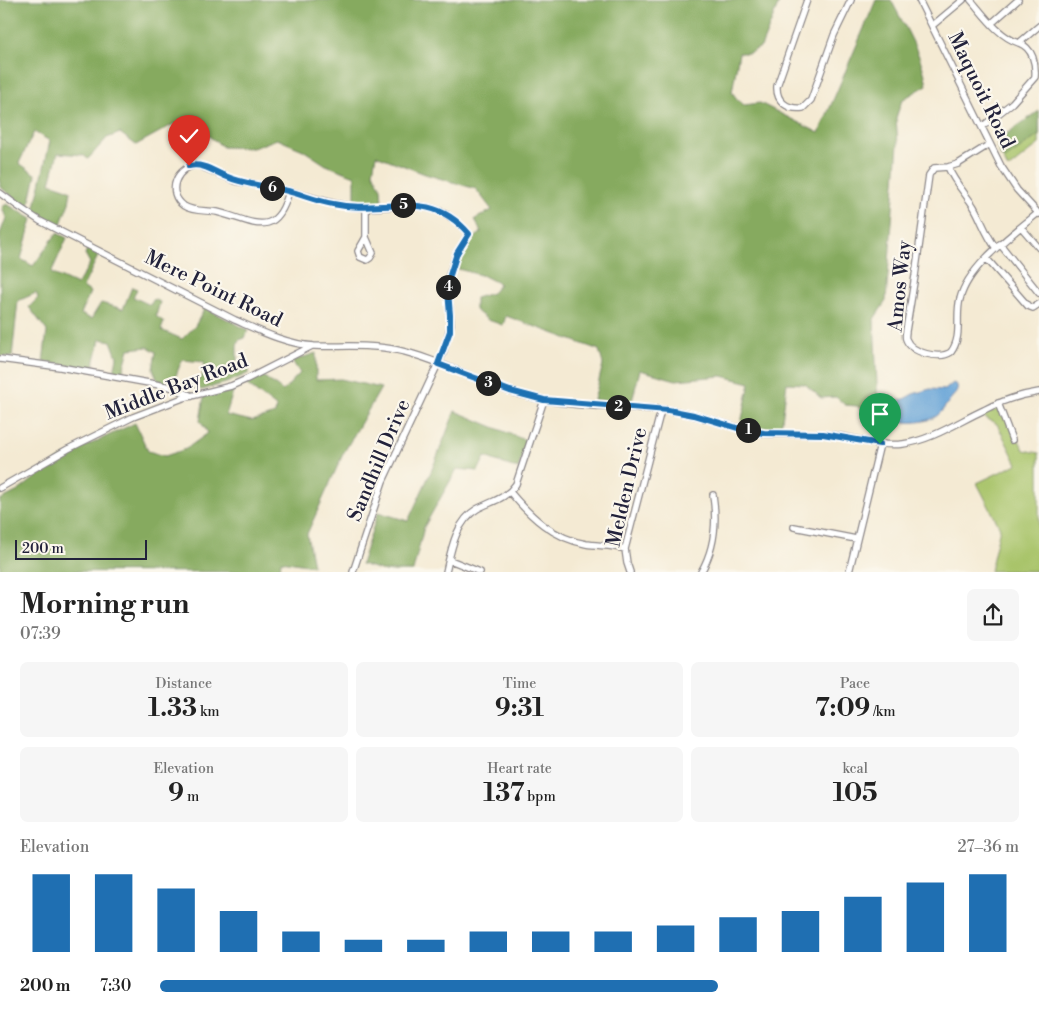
<!DOCTYPE html>
<html lang="en">
<head>
<meta charset="utf-8">
<style>
	:root { --surface:#fff; --page:#f6f6f6; --text:#222; --muted:#767676; --accent:#1f6fb2 }
	body { margin:0; font-family:"Libre Bodoni",serif; background:var(--page); color:var(--text); height:100vh; display:flex; flex-direction:column; font-size:19px; white-space:nowrap }
	* { box-sizing:border-box; margin:0 }
	p { font-size:16px; color:var(--muted) }
	.icon { flex:none; width:28px; height:28px; fill:none; stroke:currentColor; stroke-width:2; stroke-linecap:round; stroke-linejoin:round }
	.map { position:relative; height:572px; overflow:hidden }
	.details { display:flex; flex-direction:column; background:var(--surface); flex:1 }
	.details>* { flex:none }
	.scale { position:absolute; left:15px; bottom:12px; width:132px; box-sizing:border-box; padding-left:5px; border:2px solid #22223b; border-top:0; font-size:14px; line-height:18px; white-space:nowrap; color:#22223b; -webkit-text-stroke:4px #fbf7ec; paint-order:stroke }
	.pin { position:absolute; display:grid; place-items:center; width:42px; height:42px; color:#fff; margin:-51px -21px; border-radius:50% 50% 50% 0; rotate:-45deg; box-shadow:0 0 5px #0007 }
	.pin .icon { rotate:45deg }
	.km { position:absolute; width:25px; height:25px; margin:-12px; border-radius:50%; background:#222; color:#fff; font-size:14px; line-height:25px; text-align:center }
	.round { display:grid; place-items:center; flex:none; width:52px; height:52px; border-radius:8px; background:var(--page) }
	.summary { display:flex; align-items:center; justify-content:space-between; height:85px; padding:0 20px }
	h1 { font-size:28px; font-weight:700; line-height:38px }
	.figures { display:grid; grid-template-columns:repeat(3,1fr); gap:8px; height:85px; padding:5px 20px }
	.figures div { display:grid; align-content:center; border-radius:8px; background:var(--page); text-align:center }
	.figures b { font-size:25px; font-weight:700 }
	.figures small { font-size:14px; font-weight:400 }
	.figures p { font-size:14px }
	.chart { height:140px; padding:10px 20px }
	.chart p { display:flex; justify-content:space-between }
	.chart svg { width:100%; height:90px; margin-top:5px; stroke:var(--accent); stroke-width:6 }
	ul { padding:0 20px; list-style:none; font-size:16px }
	li { display:grid; grid-template-columns:80px 60px 1fr; align-items:center; height:38px }
	li i { height:12px; border-radius:6px; background:var(--accent) }
	.map>svg:first-child { display:block }
</style>
</head>
<body>
<div class="map">
<svg width="1039" height="572" viewBox="0 0 1039 572">
	<rect width="100%" height="100%" fill="#fbf7ec"/>
	<filter id="ink" filterUnits="userSpaceOnUse"><feTurbulence type="fractalNoise" baseFrequency=".02" numOctaves="2"/><feDisplacementMap in="SourceGraphic" scale="10" xChannelSelector="R" yChannelSelector="G"/><feConvolveMatrix kernelMatrix="1 2 1 2 8 2 1 2 1" color-interpolation-filters="sRGB"/></filter>
	<filter id="wash" filterUnits="userSpaceOnUse"><feTurbulence type="fractalNoise" baseFrequency=".0096" numOctaves="4" result="noise"/><feDisplacementMap in="SourceGraphic" scale="20" xChannelSelector="R" yChannelSelector="G"/><feGaussianBlur stdDeviation="1.12" result="paint"/><feColorMatrix in="noise" values="0 0 0 0 0 0 0 0 0 0 0 0 0 0 0 0 0 1.4 0 .05"/><feComposite in="paint" operator="in"/></filter>
	<g filter="url(#wash)">
		<rect width="100%" height="100%" fill="#f4ead3"/>
		<path fill="#a9c46a" stroke="#667352" d="M 1039,118 L 1039,144 L 1008,169 L 998,148 Z
			M 1002,407 L 1024,450 L 1039,453 L 1039,571 L 990,571 L 1000,528 L 977,483 L 1017,464 L 997,424 L 982,416 Z"/>
		<path fill="#86aa5e" stroke="#54664c" d="M 0,0 L 780,0 L 761,47 L 749,53 L 739,53 L 732,92 L 737,99 L 744,105 L 760,103 L 819,133 L 876,0 L 891,0 C 905,27 922,54 927,85 L 902,100 L 896,118 L 898,144 L 886,301 L 874,319 L 878,406 L 867,414 L 857,406 L 845,405 L 836,397 L 821,398 L 805,384 L 787,383 L 781,428 L 756,428 L 741,423 L 750,383 L 722,376 L 676,380 L 640,370 L 632,401 L 594,400 L 603,364 L 599,350 L 506,316 L 503,325 L 488,320 L 475,310 L 475,298 L 492,293 L 500,284 L 484,276 L 458,269 C 461,255 468,241 481,233 L 475,219 L 492,210 L 476,189 L 425,174 L 376,155 L 373,172 L 381,188 L 382,202 L 355,202 L 355,176 L 326,165 L 303,150 L 277,139 L 253,148 L 223,147 L 201,130 L 188,126 L 174,124 L 136,145 L 120,133 L 107,138 L 88,159 L 83,155 L 58,153 L 50,183 L 65,188 L 71,191 L 69,203 L 60,226 L 34,211 L 50,141 L 34,132 L 19,163 L 36,175 L 28,209 L 0,187 Z
			M 1039,111 L 1039,135 L 1005,159 L 1001,157 L 997,147 L 999,139 Z
			M 7,204 L 32,219 L 21,259 L 33,266 L 57,233 L 67,238 L 51,273 L 77,285 L 90,263 L 85,254 L 88,247 L 99,254 L 83,287 L 90,292 L 81,314 L 91,319 L 101,303 L 123,309 L 132,287 L 137,289 L 133,297 L 150,305 L 154,299 L 160,302 L 156,316 L 164,322 L 161,330 L 182,339 L 195,326 L 205,308 L 248,330 L 245,338 L 239,340 L 237,346 L 237,365 L 249,370 L 249,373 L 229,382 L 202,390 L 181,386 L 181,384 L 202,378 L 204,362 L 182,360 L 173,383 L 158,381 L 153,369 L 156,352 L 148,347 L 129,349 L 122,375 L 114,373 L 117,357 L 111,341 L 100,339 L 93,369 L 43,362 L 47,331 L 29,307 L 38,298 L 36,293 L 18,301 L 12,357 L 0,356 L 0,234 L 6,218 L 2,207 Z
			M 316,353 L 316,380 L 341,379 L 381,388 L 343,454 L 307,534 L 313,566 L 281,561 L 280,572 L 0,571 L 0,500 L 18,491 L 61,458 L 135,423 L 148,451 L 165,456 L 186,449 L 208,433 L 200,421 L 204,396 L 230,389 L 233,392 L 226,415 L 252,421 L 275,414 L 276,407 L 246,384 L 263,376 L 283,391 L 300,373 L 292,361 Z
			M 455,411 L 527,441 L 518,469 L 485,457 L 478,471 L 457,469 L 424,527 L 413,571 L 384,571 L 361,564 L 378,512 L 408,521 L 433,467 Z"/>
		<path fill="#65a3d7" stroke="#446289" d="M 953,383 L 957,385 C 959,393 953,395 949,401 C 945,407 940,415 933,418 C 920,424 887,427 889,405 L 894,401 L 902,400 L 913,394 L 930,389 L 945,390 Z"/>
	</g>
	<g filter="url(#ink)">
		<g fill="none" stroke-linecap="round" stroke-linejoin="round">
			<defs>
				<path id="minor" d="M 807,0 L 777,86 C 776,102 788,110 803,108 L 811,100 L 834,35 L 851,0
					M 919,0 L 1001,166 L 1017,190 L 1039,214
					M 971,0 C 984,15 999,37 1019,43
					M 992,23 L 1018,0
					M 933,25 L 963,0
					M 982,127 L 1012,103 L 1035,77 C 1036,64 1033,48 1019,43 L 1039,26
					M 990,144 L 958,164 L 948,167 L 934,168 L 929,175 L 915,276 L 906,331 C 906,333 905,337 906,339 C 911,353 940,360 951,352 C 963,336 955,316 960,299 C 968,266 1013,234 1038,213
					M 198,165 L 236,181 L 289,191 C 276,242 251,220 217,212 C 207,210 193,212 184,206 C 165,192 177,166 198,165 Z
					M 948,167 C 954,182 965,193 974,207 C 982,221 986,235 996,248
					M 289,191 C 312,197 333,205 356,207 C 402,211 433,191 469,234 L 457,253 L 449,275 L 448,291 L 451,324 L 443,353 L 383,481 L 353,572
					M 0,193 L 19,207 L 40,221 L 235,320 C 260,331 286,344 314,346 C 342,347 370,344 397,350 C 439,359 477,382 519,394 C 567,408 619,406 668,410 C 700,414 730,428 762,433 C 785,436 809,432 833,435 C 856,438 880,447 903,444 C 932,440 958,422 984,410 C 1001,401 1020,395 1039,392
					M 1021,227 L 1039,248
					M 366,237 L 373,253 L 370,258 L 367,260 L 360,257 L 358,251 Z
					M 366,237 L 366,207
					M 1000,244 L 1039,293
					M 987,259 L 1028,306 L 1033,308 L 1039,304
					M 0,359 L 60,367 L 171,387 L 192,396
					M 998,403 L 1012,440
					M 0,488 L 68,449 L 133,417 L 183,398 L 231,386 L 247,379 L 312,346
					M 510,492 C 531,517 553,538 586,544 C 599,546 612,545 625,549
					M 794,527 L 856,539
					M 450,560 L 480,572
					M 446,572 C 451,550 456,521 477,509 C 492,501 506,499 516,484 L 544,400
					M 630,572 L 627,563 L 625,549 L 661,410
					M 701,572 C 715,548 717,521 713,495
					M 849,572 L 880,444"/>
			</defs>
			<use href="#minor" stroke="#8b8687" stroke-width="8"/>
			<use href="#minor" stroke="#fff" stroke-width="5.5"/>
		</g>
	</g>
	<g fill="none" stroke-linecap="round" stroke-linejoin="round" filter="url(#ink)">
		<defs>
			<path id="route" d="M 189,166 C 203,163 213,171 225,176 C 245,185 267,186 288,191 C 303,195 317,201 333,204 C 383,215 429,186 469,234 L 457,253 L 450,275 L 448,291 L 450,315 L 450,331 L 438,364 L 510,391 L 544,400 L 668,410 L 694,415 L 744,430 L 764,433 L 823,434 L 880,444"/>
		</defs>
		<use href="#route" stroke="#fff" stroke-width="10"/>
		<use href="#route" stroke="#1f6fb2" stroke-width="6"/>
	</g>
	<g text-anchor="middle" stroke-width="4.5" stroke-linejoin="round" paint-order="stroke">
		<g font-size="20" fill="#22223b" stroke="#fbf7ec">
			<text transform="translate(982 90) rotate(64)" y="7">Maquoit Road</text>
			<text transform="translate(899 286) rotate(-84)" y="7">Amos Way</text>
			<text transform="translate(214 288) rotate(26)" y="7">Mere Point Road</text>
			<text transform="translate(176 386) rotate(-21)" y="7">Middle Bay Road</text>
			<text transform="translate(378 460) rotate(-67)" y="7">Sandhill Drive</text>
			<text transform="translate(626 487) rotate(-77)" y="7">Melden Drive</text>
		</g>
	</g>
</svg>
<div class="scale">200 m</div>
<div class="pin" style="left:880px;top:444px;background:#1e9e55"><svg class="icon" aria-label="arrive" viewBox="0 0 24 24"><path d="M6 21V4h12l-3 4 3 4H6"/></svg></div>
<div class="pin" style="left:189px;top:166px;background:#d93025"><svg class="icon" aria-label="check" viewBox="0 0 24 24"><path d="M5 12l5 5 9-10"/></svg></div>
<b class="km" style="left:748px;top:430px">1</b>
<b class="km" style="left:618px;top:407px">2</b>
<b class="km" style="left:488px;top:383px">3</b>
<b class="km" style="left:448px;top:287px">4</b>
<b class="km" style="left:403px;top:205px">5</b>
<b class="km" style="left:272px;top:188px">6</b>
</div>
<section class="details">
<div class="summary"><div><h1>Morning run</h1><p>07:39</p></div><a class="round"><svg class="icon" aria-label="share" viewBox="0 0 24 24"><path d="M12 15V3M7 8l5-5 5 5M5 13v7h14v-7"/></svg></a></div>
<div class="figures">
<div><p>Distance</p><b>1.33<small> km</small></b></div>
<div><p>Time</p><b>9:31</b></div>
<div><p>Pace</p><b>7:09<small> /km</small></b></div>
</div>
<div class="figures">
<div><p>Elevation</p><b>9<small> m</small></b></div>
<div><p>Heart rate</p><b>137<small> bpm</small></b></div>
<div><p>kcal</p><b>105</b></div>
</div>
<div class="chart"><p><span>Elevation</span>27–36 m</p>
<svg viewBox="0 0 160 44" preserveAspectRatio="none"><path d="M5 44V6M15 44V6M25 44V13M35 44V24M45 44V34M55 44V38M65 44V38M75 44V34M85 44V34M95 44V34M105 44V31M115 44V27M125 44V24M135 44V17M145 44V10M155 44V6"/></svg>
</div>
<ul>
<li><b>200 m</b>7:30<i style="width:65%"></i></li>
</ul>
</section>
</body>
</html>
